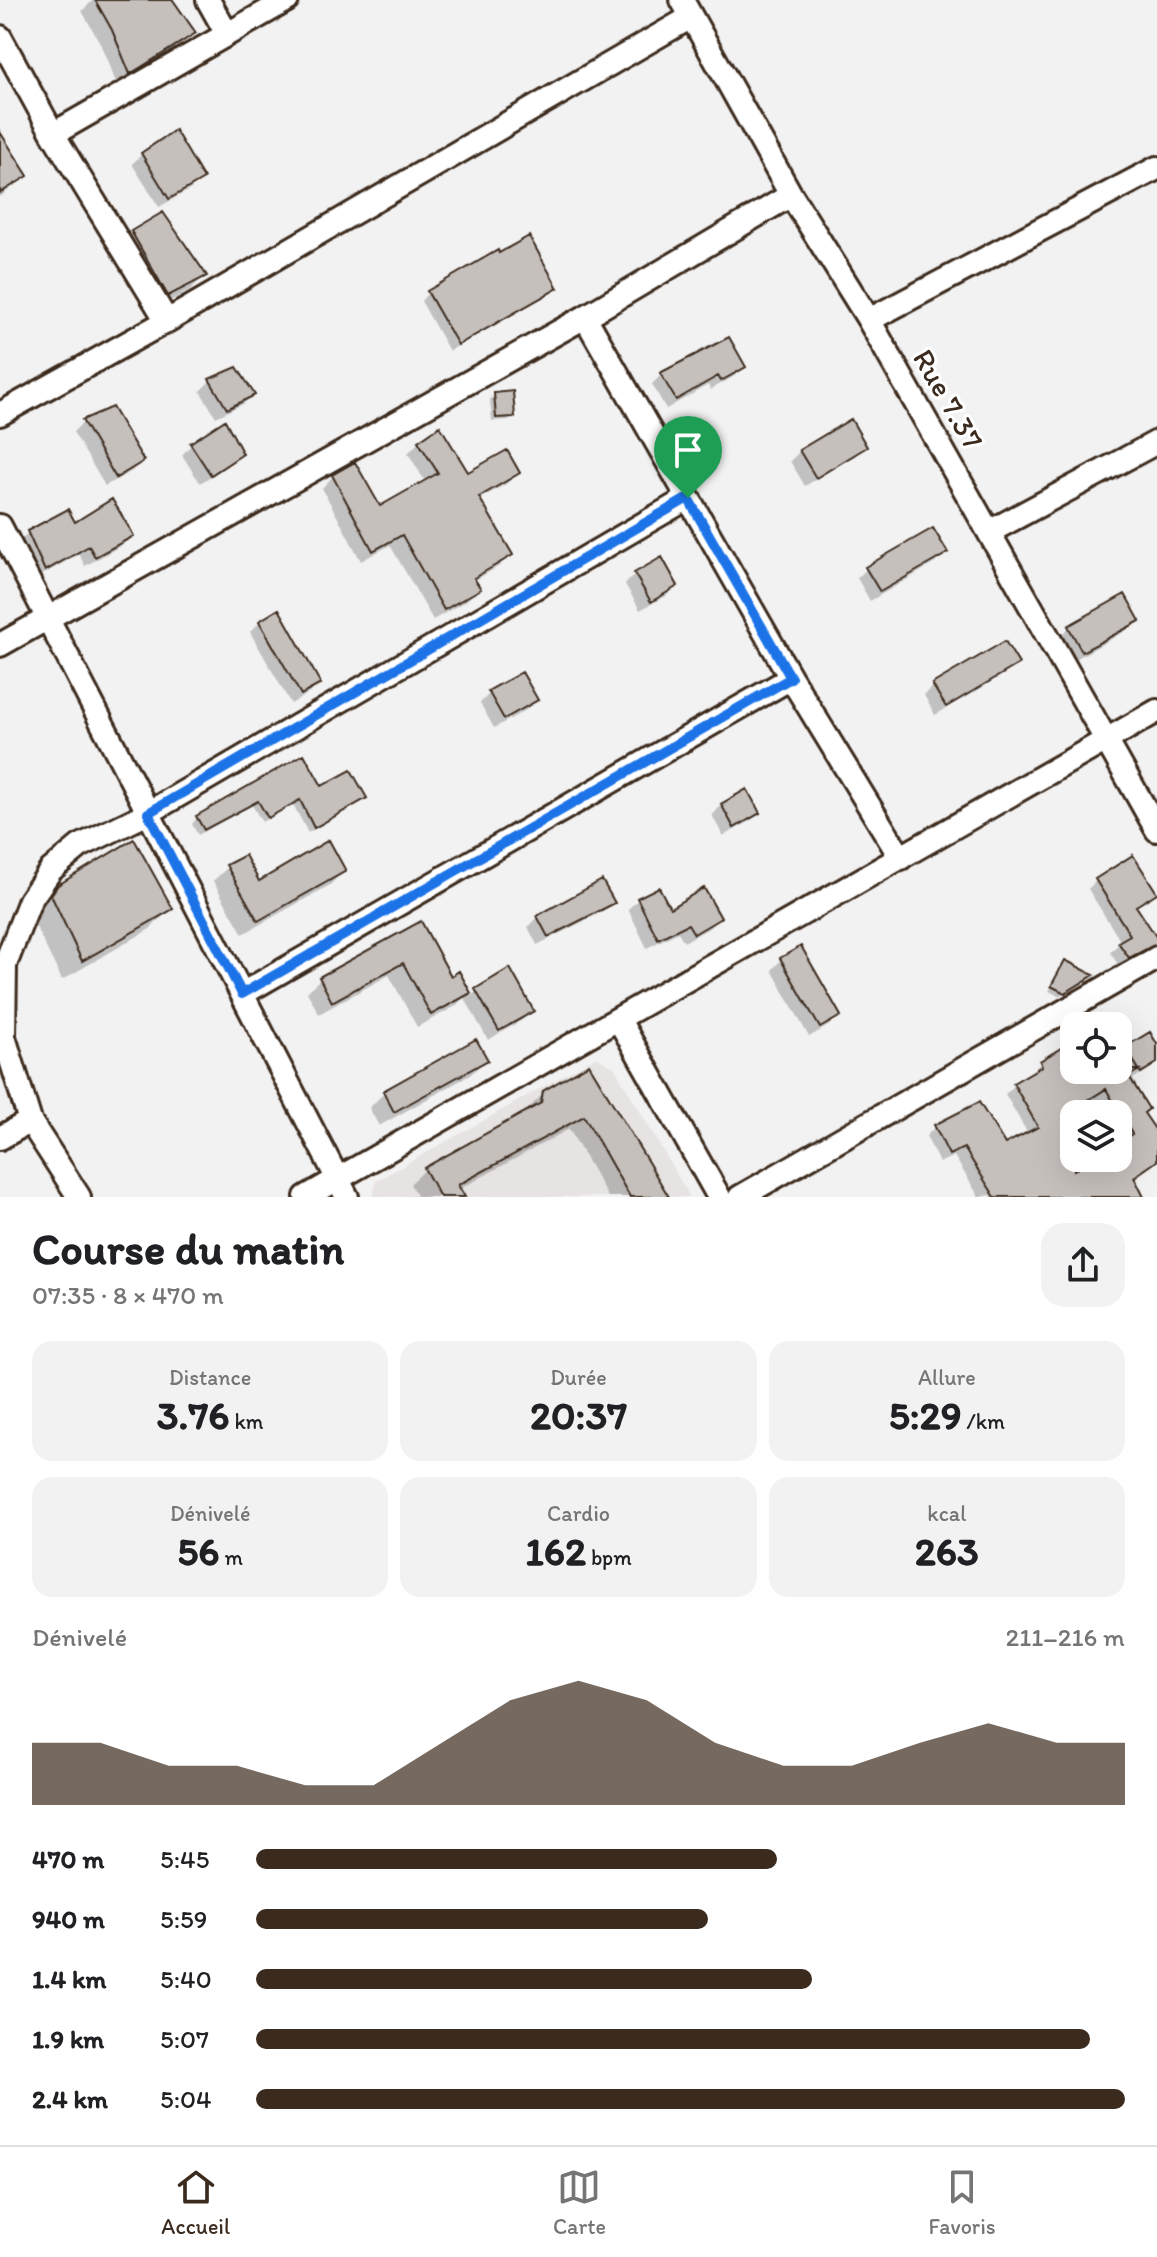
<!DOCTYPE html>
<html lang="fr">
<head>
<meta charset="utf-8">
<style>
	:root { --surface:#fff; --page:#f2f2f2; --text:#202124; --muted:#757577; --line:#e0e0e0; --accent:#3b2a1e }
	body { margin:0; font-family:Itim,sans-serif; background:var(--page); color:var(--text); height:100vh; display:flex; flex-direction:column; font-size:30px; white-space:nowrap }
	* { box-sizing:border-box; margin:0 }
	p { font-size:26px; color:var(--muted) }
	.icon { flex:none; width:44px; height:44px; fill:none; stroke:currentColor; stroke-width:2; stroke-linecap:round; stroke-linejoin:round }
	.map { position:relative; height:1197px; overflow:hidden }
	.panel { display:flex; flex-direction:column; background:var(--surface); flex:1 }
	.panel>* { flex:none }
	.tools { position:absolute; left:1060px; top:1012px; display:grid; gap:16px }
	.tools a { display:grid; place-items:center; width:72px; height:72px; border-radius:16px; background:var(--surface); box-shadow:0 8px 32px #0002; font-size:40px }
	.pin { position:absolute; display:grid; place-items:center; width:68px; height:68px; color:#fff; margin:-82px -34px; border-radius:50% 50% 50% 0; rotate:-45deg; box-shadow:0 0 8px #0007 }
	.pin .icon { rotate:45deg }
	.round { display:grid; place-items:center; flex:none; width:84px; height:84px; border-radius:24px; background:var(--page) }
	.headline { display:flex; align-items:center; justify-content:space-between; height:136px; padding:0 32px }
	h1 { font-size:44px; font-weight:800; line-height:60px }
	.stats { display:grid; grid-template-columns:repeat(3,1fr); gap:12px; height:136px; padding:8px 32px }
	.stats div { display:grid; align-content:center; border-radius:20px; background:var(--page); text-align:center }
	.stats b { font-size:40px; font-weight:800 }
	.stats small { font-size:22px; font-weight:400 }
	.stats p { font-size:22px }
	.chart { height:224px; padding:16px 32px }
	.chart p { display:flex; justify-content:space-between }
	.chart svg { width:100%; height:144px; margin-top:8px; fill:var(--accent); opacity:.7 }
	ul { padding:0 32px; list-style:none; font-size:26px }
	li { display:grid; grid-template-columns:128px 96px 1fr; align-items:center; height:60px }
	li i { height:20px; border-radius:10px; background:var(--accent) }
	.tab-bar { display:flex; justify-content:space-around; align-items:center; height:112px; border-top:2px solid var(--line); background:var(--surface); font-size:22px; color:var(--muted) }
	.tab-bar a { display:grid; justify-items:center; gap:4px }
	.tab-bar .active { color:var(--accent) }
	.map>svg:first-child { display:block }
</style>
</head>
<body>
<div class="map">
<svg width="1157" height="1197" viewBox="0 0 1157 1197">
	<rect width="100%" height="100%" fill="#f3f2f2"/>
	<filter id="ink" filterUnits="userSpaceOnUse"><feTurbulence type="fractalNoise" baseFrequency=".0125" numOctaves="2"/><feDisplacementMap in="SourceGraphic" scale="16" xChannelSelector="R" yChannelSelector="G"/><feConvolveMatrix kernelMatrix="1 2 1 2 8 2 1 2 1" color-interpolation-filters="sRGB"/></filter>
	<g filter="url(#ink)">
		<path fill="#e6e3e2" d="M 596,1057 L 614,1067 L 690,1197 L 373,1197 L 376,1181 Z"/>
		<path fill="#0003" fill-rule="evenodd" d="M 93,0 L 171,0 L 193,33 L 181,46 L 117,85 L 100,43 L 82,11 Z
			M 0,136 L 26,176 L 0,197 Z
			M 142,154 L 201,179 L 191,189 L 159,207 L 132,164 Z
			M 132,232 L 204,276 L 189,291 L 153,310 L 117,247 Z
			M 556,288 L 548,295 L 449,351 L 421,301 L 428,293 Z
			M 743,367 L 733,377 L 710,390 L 708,385 L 666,409 L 652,384 L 662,374 Z
			M 210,381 L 253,395 L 243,404 L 216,417 L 200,391 Z
			M 495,395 L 513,416 L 508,420 L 492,421 L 490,399 Z
			M 112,409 L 142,461 L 132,471 L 105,486 L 73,432 L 83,422 Z
			M 419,442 L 467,475 L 517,473 L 506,484 L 478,500 L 511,555 L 499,566 L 474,581 L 478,589 L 467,600 L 433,620 L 390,545 L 361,561 L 322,488 L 333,476 L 379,509 L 426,483 L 408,453 Z
			M 191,445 L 240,454 L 230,464 L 200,483 L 182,455 Z
			M 865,446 L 855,456 L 805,486 L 790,461 L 800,451 Z
			M 75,524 L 132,536 L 122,545 L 85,566 L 79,554 L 35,579 L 18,542 L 28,533 Z
			M 945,553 L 935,563 L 870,601 L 857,578 L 867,569 Z
			M 635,574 L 676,586 L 666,596 L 640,610 L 625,584 Z
			M 1124,597 L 1137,620 L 1127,630 L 1072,661 L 1059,637 L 1069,628 Z
			M 260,622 L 319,684 L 309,693 L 291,704 L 250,632 Z
			M 1016,664 L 1006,673 L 935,715 L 924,695 L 934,685 Z
			M 490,693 L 535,700 L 526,710 L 494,728 L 480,703 Z
			M 303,757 L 321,789 L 364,798 L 308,833 L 293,804 L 262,822 L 252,805 L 198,835 L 192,824 L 197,818 Z
			M 722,805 L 757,813 L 747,823 L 723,836 L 712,815 Z
			M 228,867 L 259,883 L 344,870 L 330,885 L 243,934 L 213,881 Z
			M 1097,880 L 1154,893 L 1135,908 L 1157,943 L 1149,951 L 1119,966 L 1110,952 L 1121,942 L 1088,889 Z
			M 59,886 L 170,909 L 150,929 L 62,980 L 31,917 Z
			M 638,900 L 669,911 L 719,918 L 709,928 L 684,942 L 678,932 L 647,948 L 628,909 Z
			M 612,902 L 602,912 L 537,945 L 528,927 L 538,917 Z
			M 420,923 L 450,978 L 458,974 L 470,996 L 509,971 L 532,1010 L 522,1020 L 488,1040 L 464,997 L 456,1006 L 417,1027 L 389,975 L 319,1014 L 307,992 L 320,979 Z
			M 781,960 L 838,1016 L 828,1026 L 809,1037 L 772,970 Z
			M 1065,963 L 1087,979 L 1059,996 L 1049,991 Z
			M 1149,1035 L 1157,1048 L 1157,1063 L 1130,1081 L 1142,1114 L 1157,1136 L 1157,1162 L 1133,1179 L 1141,1197 L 992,1197 L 991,1195 L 979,1197 L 954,1156 L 939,1163 L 926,1136 L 935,1127 L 1005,1146 L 1028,1134 L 1005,1094 L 1041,1063 L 1074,1042 L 1074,1070 L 1118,1070 L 1118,1054 ZM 1074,1114 L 1118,1114 L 1118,1158 L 1074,1158 Z
			M 485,1060 L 470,1075 L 379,1126 L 369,1108 L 384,1093 Z
			M 588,1066 L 666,1197 L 608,1197 L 569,1129 L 458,1190 L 462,1197 L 418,1197 L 410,1184 L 425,1170 L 528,1113 L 529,1108 L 544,1093 Z"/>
		<path fill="#c6c0bd" stroke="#3b2a1e" stroke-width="2" fill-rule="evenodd" d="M 95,0 L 173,0 L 196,33 L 130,74 L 112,30 Z
			M 175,130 L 204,179 L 169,199 L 141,153 Z
			M 0,132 L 28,176 L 0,193 Z
			M 163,212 L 207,276 L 168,296 L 131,231 Z
			M 529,236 L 558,288 L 458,345 L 427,291 L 498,250 L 499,253 Z
			M 729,337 L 746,367 L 721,381 L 718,376 L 676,400 L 660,373 Z
			M 237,367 L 255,395 L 227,409 L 209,379 Z
			M 513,391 L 515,417 L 496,418 L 494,393 Z
			M 112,407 L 144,461 L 116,478 L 82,420 Z
			M 851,419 L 867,447 L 816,478 L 799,450 Z
			M 225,420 L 243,454 L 211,475 L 190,443 Z
			M 440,426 L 468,472 L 507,450 L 520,473 L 479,497 L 513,555 L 474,578 L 481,589 L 444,610 L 402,535 L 373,551 L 332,475 L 355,462 L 380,506 L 438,473 L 418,441 Z
			M 112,499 L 134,536 L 95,557 L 89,546 L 45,571 L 27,531 L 68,509 L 75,522 Z
			M 933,528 L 948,553 L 880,592 L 865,567 Z
			M 662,557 L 678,586 L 651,602 L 634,573 Z
			M 1125,594 L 1140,621 L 1082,652 L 1068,626 Z
			M 279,609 L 321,684 L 301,695 L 259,621 Z
			M 1005,641 L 1019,664 L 946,707 L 932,684 Z
			M 522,672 L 538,700 L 504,719 L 488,691 Z
			M 304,754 L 322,786 L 351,770 L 367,798 L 314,828 L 300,800 L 268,818 L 258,801 L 204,830 L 196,816 Z
			M 747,789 L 760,813 L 734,828 L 721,804 Z
			M 134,839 L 173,909 L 82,961 L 51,895 L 58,885 Z
			M 329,840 L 346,871 L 258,921 L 226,865 L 245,855 L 259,881 Z
			M 1133,855 L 1157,893 L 1136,906 L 1157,938 L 1157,944 L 1129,958 L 1118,942 L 1130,935 L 1095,879 Z
			M 602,880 L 615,903 L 548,937 L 537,916 Z
			M 659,887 L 670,908 L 704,888 L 721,918 L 694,934 L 688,924 L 658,939 L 637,898 Z
			M 421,921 L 451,976 L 459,971 L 471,993 L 431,1015 L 403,963 L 332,1002 L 319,977 Z
			M 801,946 L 841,1016 L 820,1028 L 780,958 Z
			M 1065,960 L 1094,975 L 1065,993 L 1051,986 Z
			M 510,968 L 534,1011 L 499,1031 L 475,989 Z
			M 1150,1032 L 1157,1044 L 1157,1063 L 1141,1073 L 1125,1047 Z
			M 476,1039 L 488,1060 L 394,1112 L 383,1091 Z
			M 1074,1040 L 1074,1070 L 1139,1070 L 1129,1076 L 1149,1109 L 1144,1113 L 1157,1132 L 1157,1161 L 1134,1177 L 1144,1197 L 995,1197 L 964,1148 L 949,1155 L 934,1125 L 979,1102 L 1005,1144 L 1038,1127 L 1013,1083 L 1042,1066 L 1040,1061 ZM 1106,1089 L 1132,1134 L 1118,1143 L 1118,1158 L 1098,1158 L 1074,1170 L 1074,1109 Z
			M 589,1064 L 669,1197 L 630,1197 L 584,1116 L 458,1185 L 465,1197 L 440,1197 L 424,1168 L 541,1103 L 543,1091 Z"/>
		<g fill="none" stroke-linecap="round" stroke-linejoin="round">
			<defs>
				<path id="minor" d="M 208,0 L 227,34
					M 682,0 L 791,195 L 869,320 L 1157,830
					M 0,37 L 53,134 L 167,321
					M 53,134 L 287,0
					M 585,317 L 791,678 L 901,858
					M 869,320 L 1157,168
					M 0,414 L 167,321 L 691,17
					M 0,526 L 347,1197
					M 989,532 L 1157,442
					M 0,645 L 585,317 L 791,195
					M 242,994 L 791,678
					M 619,1020 L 719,1197
					M 30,1121 L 4,1037 L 5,965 L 30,900 L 51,870 L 80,846 L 148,813 L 688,498
					M 0,1138 L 30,1121 L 79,1197
					M 306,1197 L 1157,711
					M 740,1197 L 1157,958"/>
			</defs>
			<use href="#minor" stroke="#3b2a1e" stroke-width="28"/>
			<use href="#minor" stroke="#fff" stroke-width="22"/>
		</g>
	</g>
	<g fill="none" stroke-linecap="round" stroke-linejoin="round" filter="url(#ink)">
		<defs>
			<path id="route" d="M 688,498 L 791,678 L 242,994 L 148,813 Z"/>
		</defs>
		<use href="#route" stroke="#fff" stroke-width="16"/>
		<use href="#route" stroke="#1a73e8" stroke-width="10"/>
	</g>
	<g text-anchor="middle" stroke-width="6" stroke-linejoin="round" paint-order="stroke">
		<g font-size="30" fill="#3b2a1e" stroke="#fff">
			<text transform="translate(948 399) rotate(60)" y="10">Rue 7.37</text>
		</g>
	</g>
</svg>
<div class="tools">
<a><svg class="icon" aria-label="locate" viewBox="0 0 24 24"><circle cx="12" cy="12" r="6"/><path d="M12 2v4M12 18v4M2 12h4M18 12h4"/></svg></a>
<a><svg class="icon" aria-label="layers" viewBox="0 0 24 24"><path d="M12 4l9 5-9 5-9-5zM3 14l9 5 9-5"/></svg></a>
</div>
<div class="pin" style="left:688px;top:498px;background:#1e9e55"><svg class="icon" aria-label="arrive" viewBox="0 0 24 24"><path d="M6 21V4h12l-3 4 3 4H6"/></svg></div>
</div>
<section class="panel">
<div class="headline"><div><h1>Course du matin</h1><p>07:35 · 8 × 470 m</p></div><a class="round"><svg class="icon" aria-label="share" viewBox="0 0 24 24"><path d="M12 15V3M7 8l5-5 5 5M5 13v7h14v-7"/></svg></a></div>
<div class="stats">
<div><p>Distance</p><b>3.76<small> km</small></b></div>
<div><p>Durée</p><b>20:37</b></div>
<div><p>Allure</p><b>5:29<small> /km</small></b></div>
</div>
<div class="stats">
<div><p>Dénivelé</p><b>56<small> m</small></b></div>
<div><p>Cardio</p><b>162<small> bpm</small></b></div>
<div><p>kcal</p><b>263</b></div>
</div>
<div class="chart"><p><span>Dénivelé</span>211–216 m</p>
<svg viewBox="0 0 160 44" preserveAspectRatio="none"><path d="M0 44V25L10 25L20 32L30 32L40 38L50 38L60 25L70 12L80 6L90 12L100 25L110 32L120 32L130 25L140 19L150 25L160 25V44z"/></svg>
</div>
<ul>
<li><b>470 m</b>5:45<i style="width:60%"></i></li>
<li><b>940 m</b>5:59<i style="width:52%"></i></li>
<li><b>1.4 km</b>5:40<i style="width:64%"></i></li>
<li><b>1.9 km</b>5:07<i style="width:96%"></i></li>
<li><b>2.4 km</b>5:04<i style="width:100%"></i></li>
</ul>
</section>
<nav class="tab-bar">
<a class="active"><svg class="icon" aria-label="home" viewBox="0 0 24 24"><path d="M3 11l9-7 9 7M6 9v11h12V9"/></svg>Accueil</a>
<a><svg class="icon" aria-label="map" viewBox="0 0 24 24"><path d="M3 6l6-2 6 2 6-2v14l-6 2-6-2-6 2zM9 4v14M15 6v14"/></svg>Carte</a>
<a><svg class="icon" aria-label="saved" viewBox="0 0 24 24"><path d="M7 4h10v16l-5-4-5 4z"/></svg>Favoris</a>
</nav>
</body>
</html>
